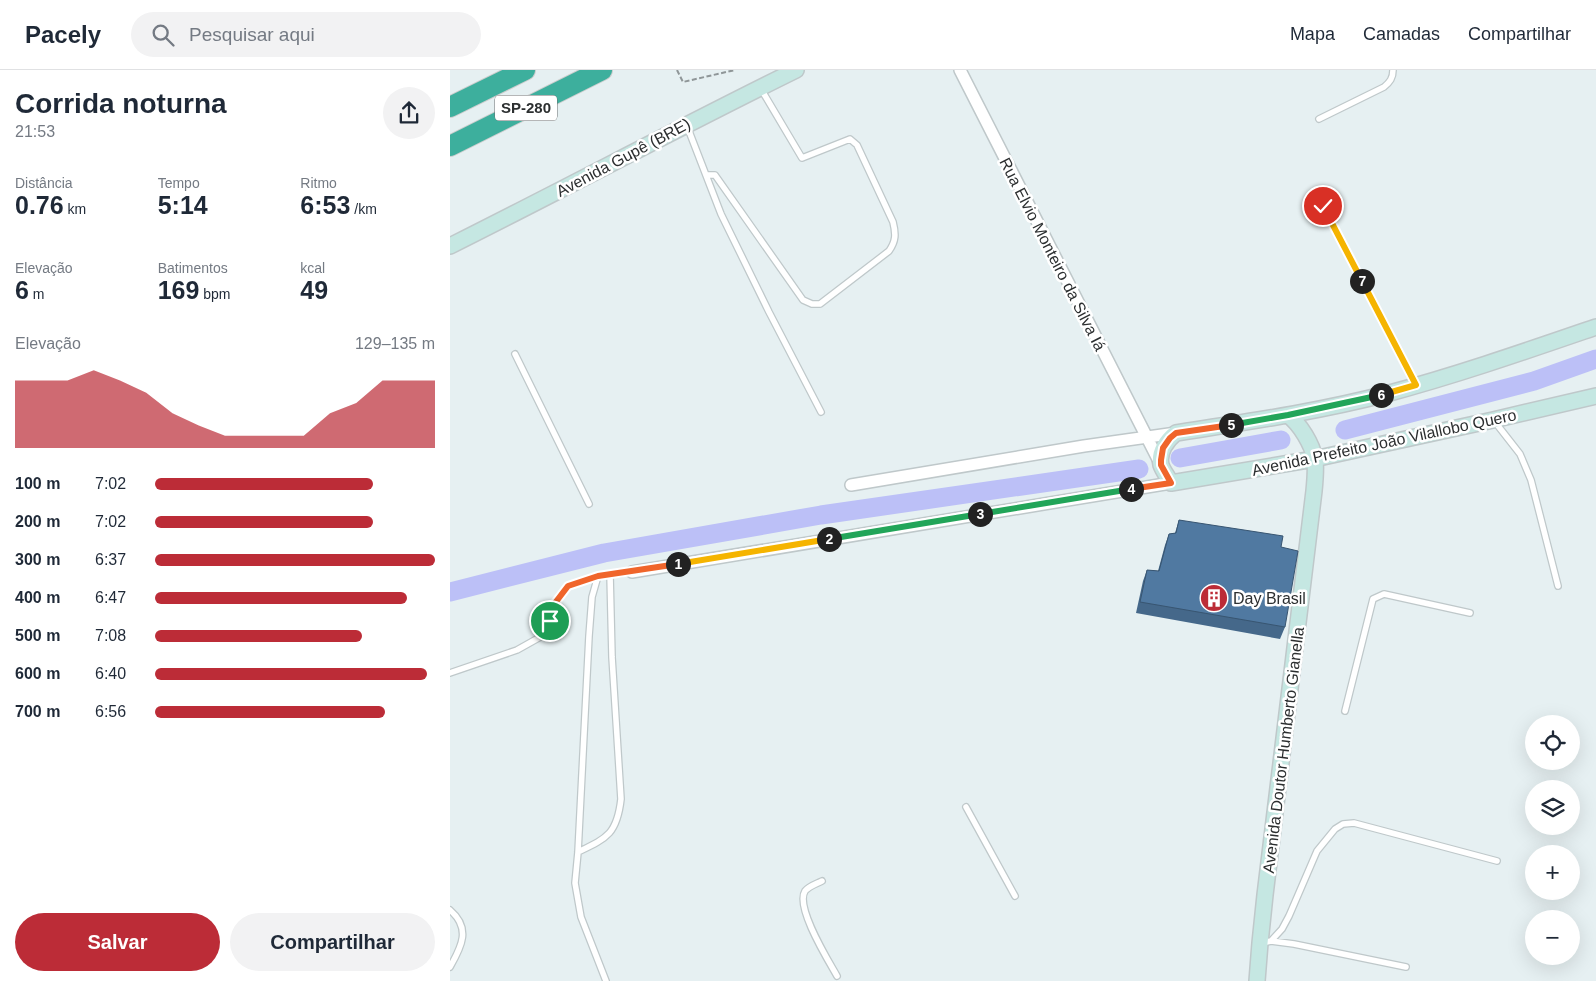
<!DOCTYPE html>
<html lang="pt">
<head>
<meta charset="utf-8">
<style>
	:root { --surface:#fff; --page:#f2f2f3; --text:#1f2937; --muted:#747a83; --line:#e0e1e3; --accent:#bc2c37 }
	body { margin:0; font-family:Helvetica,sans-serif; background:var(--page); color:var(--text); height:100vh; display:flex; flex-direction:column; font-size:19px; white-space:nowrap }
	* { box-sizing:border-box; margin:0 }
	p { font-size:16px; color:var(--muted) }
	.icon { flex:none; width:28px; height:28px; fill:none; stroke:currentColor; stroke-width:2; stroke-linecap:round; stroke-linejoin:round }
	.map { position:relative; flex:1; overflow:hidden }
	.details { display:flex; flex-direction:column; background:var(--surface); width:450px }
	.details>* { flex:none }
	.controls { position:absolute; left:1075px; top:645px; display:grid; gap:10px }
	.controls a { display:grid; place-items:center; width:55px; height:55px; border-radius:50%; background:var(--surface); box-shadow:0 5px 20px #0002; font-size:25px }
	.pin { position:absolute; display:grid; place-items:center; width:42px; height:42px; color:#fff; margin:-21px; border:2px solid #fff; border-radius:50%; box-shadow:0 1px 5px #0007 }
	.km { position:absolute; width:25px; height:25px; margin:-12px; border-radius:50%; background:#222; color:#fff; font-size:14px; line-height:25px; text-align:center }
	.round { display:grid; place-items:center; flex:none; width:52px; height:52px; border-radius:26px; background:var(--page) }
	.summary { display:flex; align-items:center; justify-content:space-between; height:85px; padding:0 15px }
	h1 { font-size:28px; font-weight:700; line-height:38px }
	.stats { display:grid; grid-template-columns:repeat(3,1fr); gap:8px; height:85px; padding:5px 15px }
	.stats div { display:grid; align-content:center }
	.stats b { font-size:25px; font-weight:700 }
	.stats small { font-size:14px; font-weight:400 }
	.stats p { font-size:14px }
	.chart { height:140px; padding:10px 15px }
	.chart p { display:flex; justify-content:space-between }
	.chart svg { width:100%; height:90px; margin-top:5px; fill:var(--accent); opacity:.7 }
	.cta { display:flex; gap:10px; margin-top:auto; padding:10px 15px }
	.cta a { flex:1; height:58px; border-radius:30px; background:var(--accent); color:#fff; font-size:20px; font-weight:700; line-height:58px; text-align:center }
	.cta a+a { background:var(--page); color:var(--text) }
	ul { padding:0 15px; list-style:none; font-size:16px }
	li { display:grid; grid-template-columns:80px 60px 1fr; align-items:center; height:38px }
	li i { height:12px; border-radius:6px; background:var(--accent) }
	header { display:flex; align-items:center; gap:30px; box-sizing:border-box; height:70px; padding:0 25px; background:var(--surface); border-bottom:1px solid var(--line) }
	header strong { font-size:24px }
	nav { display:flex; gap:28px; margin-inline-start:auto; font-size:18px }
	.search { width:350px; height:45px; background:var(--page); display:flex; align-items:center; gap:12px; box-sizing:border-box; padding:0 18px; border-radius:28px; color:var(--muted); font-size:19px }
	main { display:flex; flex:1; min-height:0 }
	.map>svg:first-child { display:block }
</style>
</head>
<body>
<header>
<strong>Pacely</strong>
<div class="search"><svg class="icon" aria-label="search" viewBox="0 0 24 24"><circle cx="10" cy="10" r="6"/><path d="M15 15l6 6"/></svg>Pesquisar aqui</div>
<nav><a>Mapa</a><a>Camadas</a><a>Compartilhar</a></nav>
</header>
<main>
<section class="details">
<div class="summary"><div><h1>Corrida noturna</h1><p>21:53</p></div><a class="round"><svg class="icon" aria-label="share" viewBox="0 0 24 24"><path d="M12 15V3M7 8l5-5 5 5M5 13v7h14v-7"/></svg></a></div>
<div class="stats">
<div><p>Distância</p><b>0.76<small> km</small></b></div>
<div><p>Tempo</p><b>5:14</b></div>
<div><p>Ritmo</p><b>6:53<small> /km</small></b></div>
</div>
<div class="stats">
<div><p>Elevação</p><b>6<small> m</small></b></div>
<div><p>Batimentos</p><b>169<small> bpm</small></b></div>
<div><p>kcal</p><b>49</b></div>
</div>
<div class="chart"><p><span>Elevação</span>129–135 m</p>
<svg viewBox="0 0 160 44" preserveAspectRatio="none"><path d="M0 44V11L10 11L20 11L30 6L40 11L50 17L60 27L70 33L80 38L90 38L100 38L110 38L120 27L130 22L140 11L150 11L160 11V44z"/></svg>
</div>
<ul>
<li><b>100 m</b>7:02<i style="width:78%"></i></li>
<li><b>200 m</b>7:02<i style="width:78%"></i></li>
<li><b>300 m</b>6:37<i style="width:100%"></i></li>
<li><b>400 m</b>6:47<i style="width:90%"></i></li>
<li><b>500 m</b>7:08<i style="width:74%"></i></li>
<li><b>600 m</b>6:40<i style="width:97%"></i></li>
<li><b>700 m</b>6:56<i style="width:82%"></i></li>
</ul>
<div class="cta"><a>Salvar</a><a>Compartilhar</a></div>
</section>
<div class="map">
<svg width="1146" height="911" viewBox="0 0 1146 911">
	<rect width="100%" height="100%" fill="#e6f0f2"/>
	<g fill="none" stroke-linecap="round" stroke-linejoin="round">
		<path stroke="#bcc0f7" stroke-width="19" d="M 895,360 L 1084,311 L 1146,289
			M 730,388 L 831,370
			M 0,522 L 154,483 L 371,445 L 689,399"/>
		<defs>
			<path id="lane" d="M 869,49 L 934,17 C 940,12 943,8 943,0
				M 237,56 L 271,144 L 319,242 L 371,342
				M 257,105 L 265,105 L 353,230 L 362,234 L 370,234 L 439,181 C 446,171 446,164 443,152 L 407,75 L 400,69 L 352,88 L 311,19
				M 873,136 L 965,314
				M 65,284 L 139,434
				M 1045,352 L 1070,384 L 1081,410 L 1108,516
				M 0,603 L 67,580 L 92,566 L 100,551 L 105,533 L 118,516 L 148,506
				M 895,641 L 923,529 L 934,524 L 1020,543
				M 516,737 L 565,826
				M 128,782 C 157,768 167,764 171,729 L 162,587 L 160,504
				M 372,811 C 366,814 359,816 355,821 C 345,837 378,890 387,906
				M 0,840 C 21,858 12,876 0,897
				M 821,871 L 844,874 L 956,897
				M 812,873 L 821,871 L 832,859 L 839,846 L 867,781 L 885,759 L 893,754 L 904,753 L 1047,791
				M 156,911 L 131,847 L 125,813 L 128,782 L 139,566 L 142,527 L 148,506 L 182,502"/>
			<path id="street" d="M 510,0 L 711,395
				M 401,415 L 634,376 L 726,363
				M 182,502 L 721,413"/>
			<path id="secondary" d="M 0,176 C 116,118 230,57 346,0
				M 1146,257 C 1076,281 1007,305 936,324 C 867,342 796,352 726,363 C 717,370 708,382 711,395 C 713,401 718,407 721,413 L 864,389 L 1043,350 L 1146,326
				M 807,911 L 810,873 L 815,825 L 864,421 C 865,411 866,399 865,389 C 862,374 850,354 838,345"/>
			<path id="highway" d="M 0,37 L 75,0
				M 0,76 L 152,0"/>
		</defs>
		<use href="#lane" stroke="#bfc8ca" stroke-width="8"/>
		<use href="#street" stroke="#bfc8ca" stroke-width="14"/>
		<use href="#secondary" stroke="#bfc8ca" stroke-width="18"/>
		<use href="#highway" stroke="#cccdcd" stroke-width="22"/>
		<path stroke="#8f9698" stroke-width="2" stroke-dasharray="5 2.5" stroke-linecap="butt" d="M 227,0 L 233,12 L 285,0"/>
		<use href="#lane" stroke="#fff" stroke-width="5.5"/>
		<use href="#street" stroke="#fff" stroke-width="11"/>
		<use href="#secondary" stroke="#c5e7e2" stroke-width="15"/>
		<use href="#highway" stroke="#3daf9d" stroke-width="20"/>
	</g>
	<path fill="#45688a" d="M 729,450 L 831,477 L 835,557 L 830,569 L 686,543 L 693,511 L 697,500 L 708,501 L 715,475 L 719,464 L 725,463 Z"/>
	<path fill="#5079a1" stroke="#385571" d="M 729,450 L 833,466 L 831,477 L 848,481 L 835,557 L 690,532 L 697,500 L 709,501 L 719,464 L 726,463 Z"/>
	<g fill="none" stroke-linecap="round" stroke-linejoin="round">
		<defs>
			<path id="split-1" d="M 100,551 L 105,533 L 118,516 L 148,506 L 228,494"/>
			<path id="split-2" d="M 228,494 L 379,469"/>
			<path id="split-3" d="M 379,469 L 530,444"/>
			<path id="split-4" d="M 530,444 L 681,419"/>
			<path id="split-5" d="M 681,419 L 721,413 L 711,395 L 711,390 L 713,378 L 720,368 L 726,363 L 781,355"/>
			<path id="split-6" d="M 781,355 L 838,345 L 931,325"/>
			<path id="split-7" d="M 912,211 L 966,315 L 931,325"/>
			<path id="split-8" d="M 873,136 L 912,211"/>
		</defs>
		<use href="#split-1" stroke="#fff" stroke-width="10"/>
		<use href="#split-2" stroke="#fff" stroke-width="10"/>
		<use href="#split-3" stroke="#fff" stroke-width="10"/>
		<use href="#split-4" stroke="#fff" stroke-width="10"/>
		<use href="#split-5" stroke="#fff" stroke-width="10"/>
		<use href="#split-6" stroke="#fff" stroke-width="10"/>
		<use href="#split-7" stroke="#fff" stroke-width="10"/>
		<use href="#split-8" stroke="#fff" stroke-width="10"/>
		<use href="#split-1" stroke="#f0652b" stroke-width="6"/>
		<use href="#split-2" stroke="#f5b400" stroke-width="6"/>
		<use href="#split-3" stroke="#22a559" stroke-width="6"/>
		<use href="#split-4" stroke="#22a559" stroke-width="6"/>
		<use href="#split-5" stroke="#f0652b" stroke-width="6"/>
		<use href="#split-6" stroke="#22a559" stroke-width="6"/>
		<use href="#split-7" stroke="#f5b400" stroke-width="6"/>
		<use href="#split-8" stroke="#f5b400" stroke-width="6"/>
	</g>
	<defs>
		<symbol id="building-disc" viewBox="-11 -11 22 22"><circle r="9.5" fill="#bc2c37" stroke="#fff"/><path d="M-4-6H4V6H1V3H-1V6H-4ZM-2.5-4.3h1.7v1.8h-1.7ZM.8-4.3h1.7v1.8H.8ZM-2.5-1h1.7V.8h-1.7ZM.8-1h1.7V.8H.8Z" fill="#fff"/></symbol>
	</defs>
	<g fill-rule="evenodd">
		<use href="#building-disc" x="748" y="512" width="32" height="32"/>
	</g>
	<g text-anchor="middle" stroke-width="5" stroke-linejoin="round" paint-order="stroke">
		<rect fill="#fff" stroke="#6b6d6e" stroke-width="1" x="45" y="25.5" width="62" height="25" rx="4"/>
		<g font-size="15" font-weight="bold" fill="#2c2f30">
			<text x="76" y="43">SP-280</text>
		</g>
		<g font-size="16" fill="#2c2f30" stroke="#fff">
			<text transform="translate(173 87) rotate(-28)" y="6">Avenida Gupê (BRE)</text>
			<text transform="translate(603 184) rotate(63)" y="6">Rua Elvio Monteiro da Silva Iá</text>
			<text transform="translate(934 372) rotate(-12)" y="6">Avenida Prefeito João Vilallobo Quero</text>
			<text transform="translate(833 680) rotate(-83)" y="6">Avenida Doutor Humberto Gianella</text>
		</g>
		<g font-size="16" fill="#2c2f30" stroke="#fff" text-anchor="start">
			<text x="783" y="534">Day Brasil</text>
		</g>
	</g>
</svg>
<div class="controls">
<a><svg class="icon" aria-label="locate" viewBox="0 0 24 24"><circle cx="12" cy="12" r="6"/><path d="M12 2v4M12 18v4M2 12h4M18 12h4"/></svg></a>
<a><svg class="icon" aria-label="layers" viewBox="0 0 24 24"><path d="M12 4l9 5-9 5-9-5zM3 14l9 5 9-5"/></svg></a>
<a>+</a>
<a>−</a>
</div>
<div class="pin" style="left:100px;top:551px;background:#1e9e55"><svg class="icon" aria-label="arrive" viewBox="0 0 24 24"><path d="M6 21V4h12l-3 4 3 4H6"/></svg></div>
<div class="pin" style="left:873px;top:136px;background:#d93025"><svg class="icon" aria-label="check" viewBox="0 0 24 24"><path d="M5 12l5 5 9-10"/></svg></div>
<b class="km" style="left:228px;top:494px">1</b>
<b class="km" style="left:379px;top:469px">2</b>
<b class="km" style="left:530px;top:444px">3</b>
<b class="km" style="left:681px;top:419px">4</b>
<b class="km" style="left:781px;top:355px">5</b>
<b class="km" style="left:931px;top:325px">6</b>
<b class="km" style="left:912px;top:211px">7</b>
</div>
</main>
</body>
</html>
